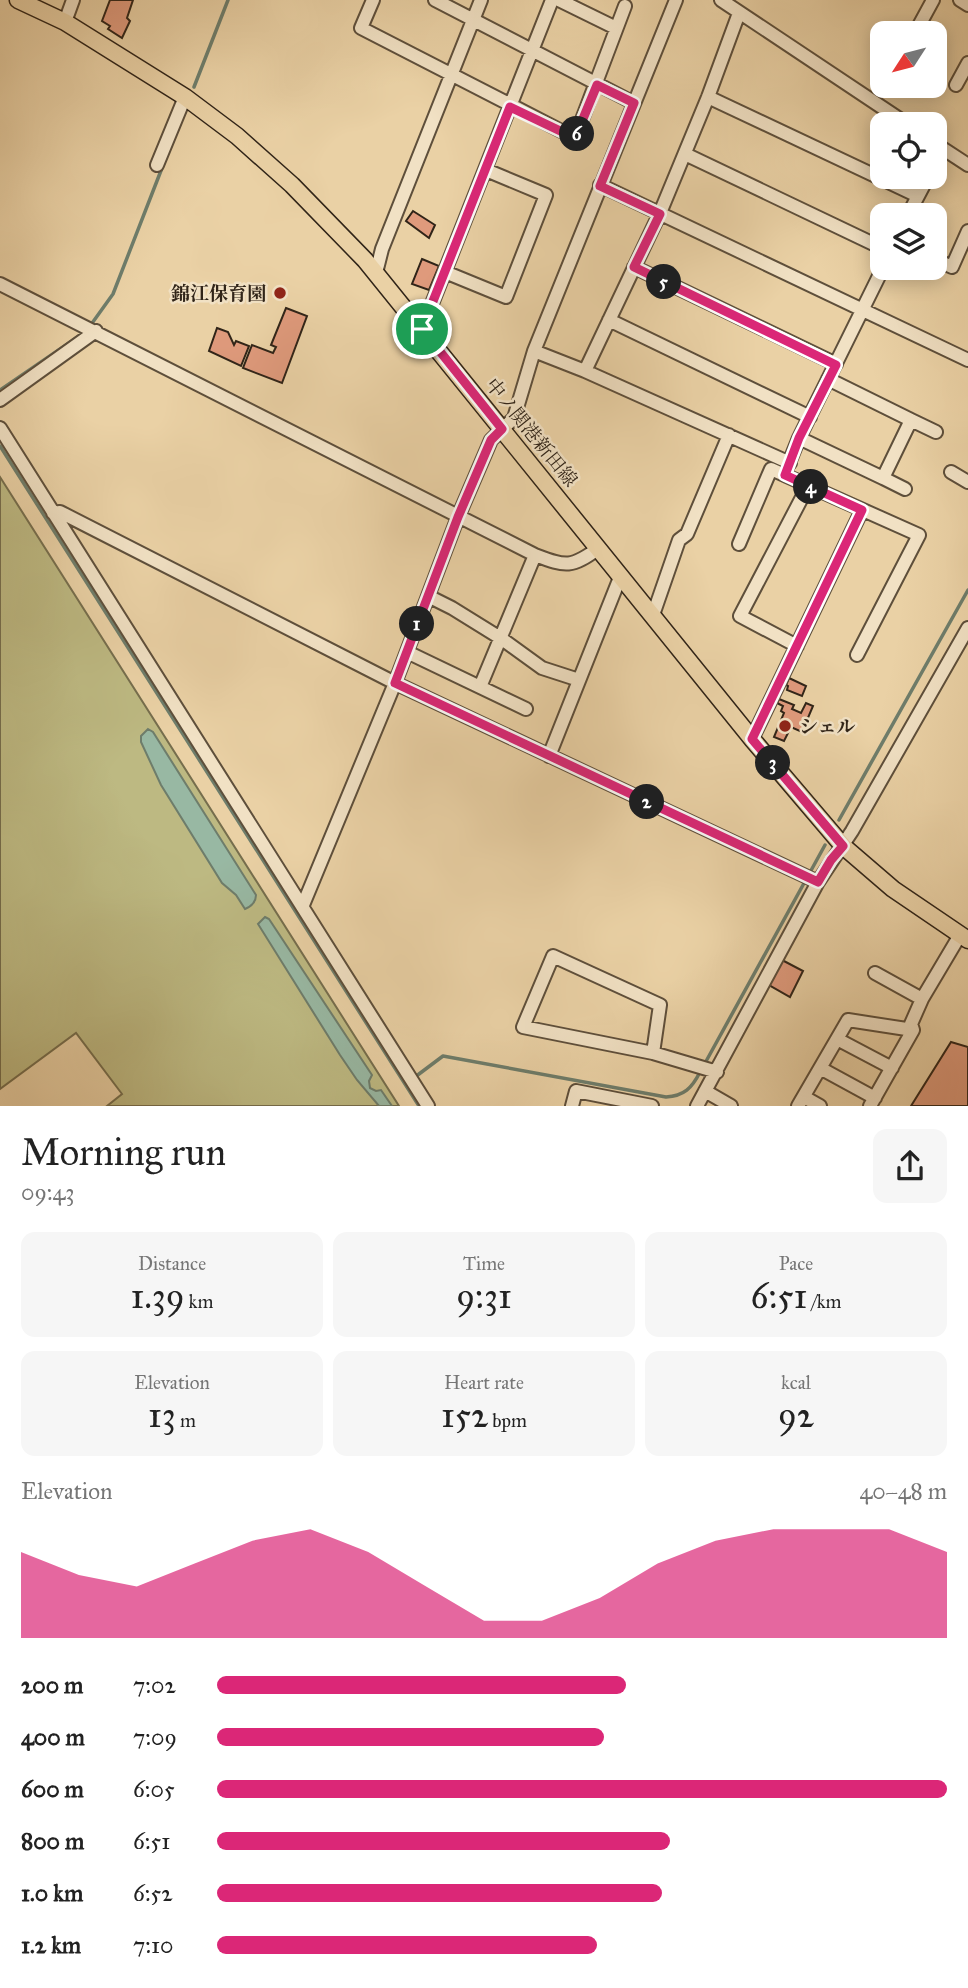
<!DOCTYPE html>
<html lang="en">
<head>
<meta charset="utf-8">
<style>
	:root { --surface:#fff; --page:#f6f6f6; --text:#222; --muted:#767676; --accent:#db2777 }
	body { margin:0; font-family:"IM FELL Great Primer","Noto Serif JP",serif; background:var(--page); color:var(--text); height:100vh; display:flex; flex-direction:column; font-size:26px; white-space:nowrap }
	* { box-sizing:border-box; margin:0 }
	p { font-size:23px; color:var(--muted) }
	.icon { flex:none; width:38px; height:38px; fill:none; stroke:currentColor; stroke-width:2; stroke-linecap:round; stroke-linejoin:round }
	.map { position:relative; height:1106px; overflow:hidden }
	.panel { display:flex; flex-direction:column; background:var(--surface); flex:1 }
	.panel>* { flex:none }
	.needle { width:46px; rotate:234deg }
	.fabs { position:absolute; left:870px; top:21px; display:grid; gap:14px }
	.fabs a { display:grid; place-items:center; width:77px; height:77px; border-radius:14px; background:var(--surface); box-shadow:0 4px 18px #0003; font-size:35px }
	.pin { position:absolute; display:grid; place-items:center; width:60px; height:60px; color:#fff; margin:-30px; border:4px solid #fff; border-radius:50%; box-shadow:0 2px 7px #0007 }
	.km { position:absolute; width:35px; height:35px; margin:-18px; border-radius:50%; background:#222; color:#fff; font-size:19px; line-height:35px; text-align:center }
	.round { display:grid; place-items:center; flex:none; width:74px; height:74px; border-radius:14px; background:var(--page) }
	.summary { display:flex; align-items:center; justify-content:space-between; height:119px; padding:0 21px }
	h1 { font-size:38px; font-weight:600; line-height:52px }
	.metrics { display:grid; grid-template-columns:repeat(3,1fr); gap:10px; height:119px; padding:7px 21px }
	.metrics div { display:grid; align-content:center; border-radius:14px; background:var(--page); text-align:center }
	.metrics b { font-size:35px; font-weight:600 }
	.metrics small { font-size:19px; font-weight:400 }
	.metrics p { font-size:19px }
	.chart { height:196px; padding:14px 21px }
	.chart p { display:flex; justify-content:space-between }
	.chart svg { width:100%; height:126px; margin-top:7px; fill:var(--accent); opacity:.7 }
	ul { padding:0 21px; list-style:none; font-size:23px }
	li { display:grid; grid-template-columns:112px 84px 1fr; align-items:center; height:52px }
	li i { height:18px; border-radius:9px; background:var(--accent) }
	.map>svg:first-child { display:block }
</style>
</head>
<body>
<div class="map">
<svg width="968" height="1106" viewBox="0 0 968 1106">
	<rect width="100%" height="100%" fill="#ead1a5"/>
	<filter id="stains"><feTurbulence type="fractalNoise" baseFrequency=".00286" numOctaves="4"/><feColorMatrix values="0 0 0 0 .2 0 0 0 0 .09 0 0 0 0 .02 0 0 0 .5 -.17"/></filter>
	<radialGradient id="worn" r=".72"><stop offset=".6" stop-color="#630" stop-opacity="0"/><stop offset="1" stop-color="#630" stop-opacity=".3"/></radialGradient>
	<path fill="#bdb982" stroke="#766e4d" stroke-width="2" d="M 0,477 L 399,1106 L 107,1106 L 122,1094 L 76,1033 L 0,1089 Z"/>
	<path fill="#98b8a3" stroke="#6e7d6b" stroke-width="2" d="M 148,729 L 153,732 L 256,895 C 256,902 252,906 245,909 L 236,895 L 222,883 L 161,785 L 141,742 L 141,736 Z
		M 265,917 L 269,919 L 372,1075 L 369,1081 L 370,1088 L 376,1091 L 381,1090 L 392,1106 L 379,1106 L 357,1080 L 340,1055 L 258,924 Z"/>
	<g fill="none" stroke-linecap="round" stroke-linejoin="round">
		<path stroke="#6e7d6b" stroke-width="3.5" d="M 194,87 L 228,0
			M 90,326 L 113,294 L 162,168
			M 0,390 L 82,334
			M 0,446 L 419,1106
			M 839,820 L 968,590
			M 704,1065 L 825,845
			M 415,1077 L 443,1056 L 666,1097 C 684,1096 692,1088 700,1072"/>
	</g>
	<path fill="#df9a7c" stroke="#302418" stroke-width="2" d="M 110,0 L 133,0 L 127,18 L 130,21 L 122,38 L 108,29 L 110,26 L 102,21 Z
		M 413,211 L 435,225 L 429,238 L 406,221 Z
		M 422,259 L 439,266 L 429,290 L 412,284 Z
		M 286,308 L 307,316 L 282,383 L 243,368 L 252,345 L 273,353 L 276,347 L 271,345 Z
		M 217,328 L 228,332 L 234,345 L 236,341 L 249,346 L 241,366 L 209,351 Z
		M 789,678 L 806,686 L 802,696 L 787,690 L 788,686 L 786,685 Z
		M 779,699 L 794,705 L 792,709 L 801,713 L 806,703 L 813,706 L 802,732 L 791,727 L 784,741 L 774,737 L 784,713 L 781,711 L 783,706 L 777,703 Z
		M 782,960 L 803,971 L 790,997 L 769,985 Z
		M 951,1042 L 968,1047 L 968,1106 L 911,1106 Z"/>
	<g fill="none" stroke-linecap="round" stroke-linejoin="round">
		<defs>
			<path id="minor" d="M 373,0 L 361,28 L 575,138 L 625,6
				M 435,0 L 634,103
				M 559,0 L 616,28
				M 721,0 L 907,124
				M 960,0 L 968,5
				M 65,22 L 73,0
				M 915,33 L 933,0
				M 956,85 L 968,63
				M 708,97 L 918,196
				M 934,142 L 942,148 L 934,163
				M 942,148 L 968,165
				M 685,154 L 882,248
				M 157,165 L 185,97
				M 600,185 L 968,360
				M 908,215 L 928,177
				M 934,259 L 952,267 L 968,231
				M 634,267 L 836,364
				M 445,272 L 506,297 L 546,195 L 486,170
				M 376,273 L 382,249 L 481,0
				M 0,284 L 535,555 C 567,567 571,568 599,548
				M 609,320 L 810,417
				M 422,329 L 552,0
				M 534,351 L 585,371 L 790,463
				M 585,371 L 660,213 L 708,97 L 739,13
				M 0,400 L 96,331
				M 911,420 L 936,432
				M 0,428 L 428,1106
				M 799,438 L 883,478 L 911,420 L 828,379
				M 787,468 L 799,438 L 883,268
				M 951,472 L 968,482
				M 883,478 L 905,489
				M 53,513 L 60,512 L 395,683 L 818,882
				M 739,544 L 771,469 L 919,535 L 857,655
				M 428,596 L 452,608 L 502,639 L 542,668 L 579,680
				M 653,615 L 679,540 L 687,534 L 729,435
				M 797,646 L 740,616 L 808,486
				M 407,652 L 526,709
				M 480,687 L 535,555
				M 752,739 L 862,510
				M 549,756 L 621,575
				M 303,905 L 395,683 L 458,517 L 491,440 L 514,418 L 534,351 L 676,0
				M 875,973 L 922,999
				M 837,1039 L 892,1068
				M 653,1053 L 660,1005 L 553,956 L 523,1027 L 653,1053 L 717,1072
				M 820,1068 L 875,1098
				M 705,1091 L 731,1106
				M 804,1097 L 820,1106
				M 572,1106 L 576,1091 L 652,1106
				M 697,1106 L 818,882 L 852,831 L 968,628
				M 798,1106 L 848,1020 L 913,1030
				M 870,1106 L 913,1030 L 911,1024 L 922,999 L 960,935"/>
			<path id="major" d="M 18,0 L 65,22 L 185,97 L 237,136 L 292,185 L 365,260 L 752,739 L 843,846 L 893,889 L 968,940"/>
		</defs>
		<use href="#minor" stroke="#5e4f3b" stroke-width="16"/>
		<use href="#major" stroke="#302418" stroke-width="19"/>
		<use href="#minor" stroke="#f1e1c4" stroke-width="12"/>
		<use href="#major" stroke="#ead1a5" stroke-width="16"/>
	</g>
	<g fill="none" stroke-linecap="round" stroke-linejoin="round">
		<defs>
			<path id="route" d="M 597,85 L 634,103 L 600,186 L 660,214 L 634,267 L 836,365 L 799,438 L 785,475 L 862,510 L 752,739 L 843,846 L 831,860 L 818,882 L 395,683 L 458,517 L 491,440 L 502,429 L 422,329 L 510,107 L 575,138 Z"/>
		</defs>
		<use href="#route" stroke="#fff" stroke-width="14"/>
		<use href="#route" stroke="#db2777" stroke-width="9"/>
	</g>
	<g fill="#8f2418" stroke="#f1e1c4" stroke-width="2.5">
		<circle cx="280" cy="293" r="7"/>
		<circle cx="785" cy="726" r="7"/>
	</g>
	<g text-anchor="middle" stroke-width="5" stroke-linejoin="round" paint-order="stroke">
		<g font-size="19" font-weight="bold" fill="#302418" stroke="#f1e1c4" text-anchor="end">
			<text x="266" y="300">錦江保育園</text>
			<text x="799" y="733" text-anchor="start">シェル</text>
		</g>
		<g font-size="19" fill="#302418" stroke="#f1e1c4">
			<text transform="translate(532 432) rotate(51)" y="7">中ノ関港新田線</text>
		</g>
	</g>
	<rect width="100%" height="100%" filter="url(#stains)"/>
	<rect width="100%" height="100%" fill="url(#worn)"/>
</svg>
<div class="fabs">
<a><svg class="needle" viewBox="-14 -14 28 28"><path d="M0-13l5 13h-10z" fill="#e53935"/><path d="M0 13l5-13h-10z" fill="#767676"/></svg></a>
<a><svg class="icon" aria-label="locate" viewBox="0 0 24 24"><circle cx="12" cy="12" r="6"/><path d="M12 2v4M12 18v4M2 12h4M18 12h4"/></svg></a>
<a><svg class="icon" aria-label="layers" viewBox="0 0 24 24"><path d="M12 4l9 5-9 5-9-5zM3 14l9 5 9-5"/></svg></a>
</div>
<div class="pin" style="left:422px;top:329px;background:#1e9e55"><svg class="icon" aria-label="arrive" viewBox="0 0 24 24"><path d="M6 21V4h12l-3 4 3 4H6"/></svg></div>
<b class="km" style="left:417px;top:624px">1</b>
<b class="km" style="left:647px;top:802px">2</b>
<b class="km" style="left:773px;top:763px">3</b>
<b class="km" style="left:811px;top:487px">4</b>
<b class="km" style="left:664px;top:282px">5</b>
<b class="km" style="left:577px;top:134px">6</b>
</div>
<section class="panel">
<div class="summary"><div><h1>Morning run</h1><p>09:43</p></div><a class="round"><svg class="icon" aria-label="share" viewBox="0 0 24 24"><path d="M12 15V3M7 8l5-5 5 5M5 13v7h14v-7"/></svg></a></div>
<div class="metrics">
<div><p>Distance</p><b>1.39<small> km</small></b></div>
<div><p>Time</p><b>9:31</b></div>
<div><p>Pace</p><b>6:51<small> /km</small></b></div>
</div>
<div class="metrics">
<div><p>Elevation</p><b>13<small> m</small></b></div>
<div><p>Heart rate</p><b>152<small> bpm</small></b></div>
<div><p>kcal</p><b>92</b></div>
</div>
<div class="chart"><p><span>Elevation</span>40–48 m</p>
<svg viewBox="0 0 160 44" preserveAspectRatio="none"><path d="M0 44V14L10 22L20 26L30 18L40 10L50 6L60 14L70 26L80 38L90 38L100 30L110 18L120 10L130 6L140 6L150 6L160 14V44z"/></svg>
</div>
<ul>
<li><b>200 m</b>7:02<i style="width:56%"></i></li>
<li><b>400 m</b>7:09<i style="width:53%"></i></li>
<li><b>600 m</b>6:05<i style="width:100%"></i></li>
<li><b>800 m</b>6:51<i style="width:62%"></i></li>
<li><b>1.0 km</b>6:52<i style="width:61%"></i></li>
<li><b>1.2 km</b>7:10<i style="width:52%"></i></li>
</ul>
</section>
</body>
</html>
